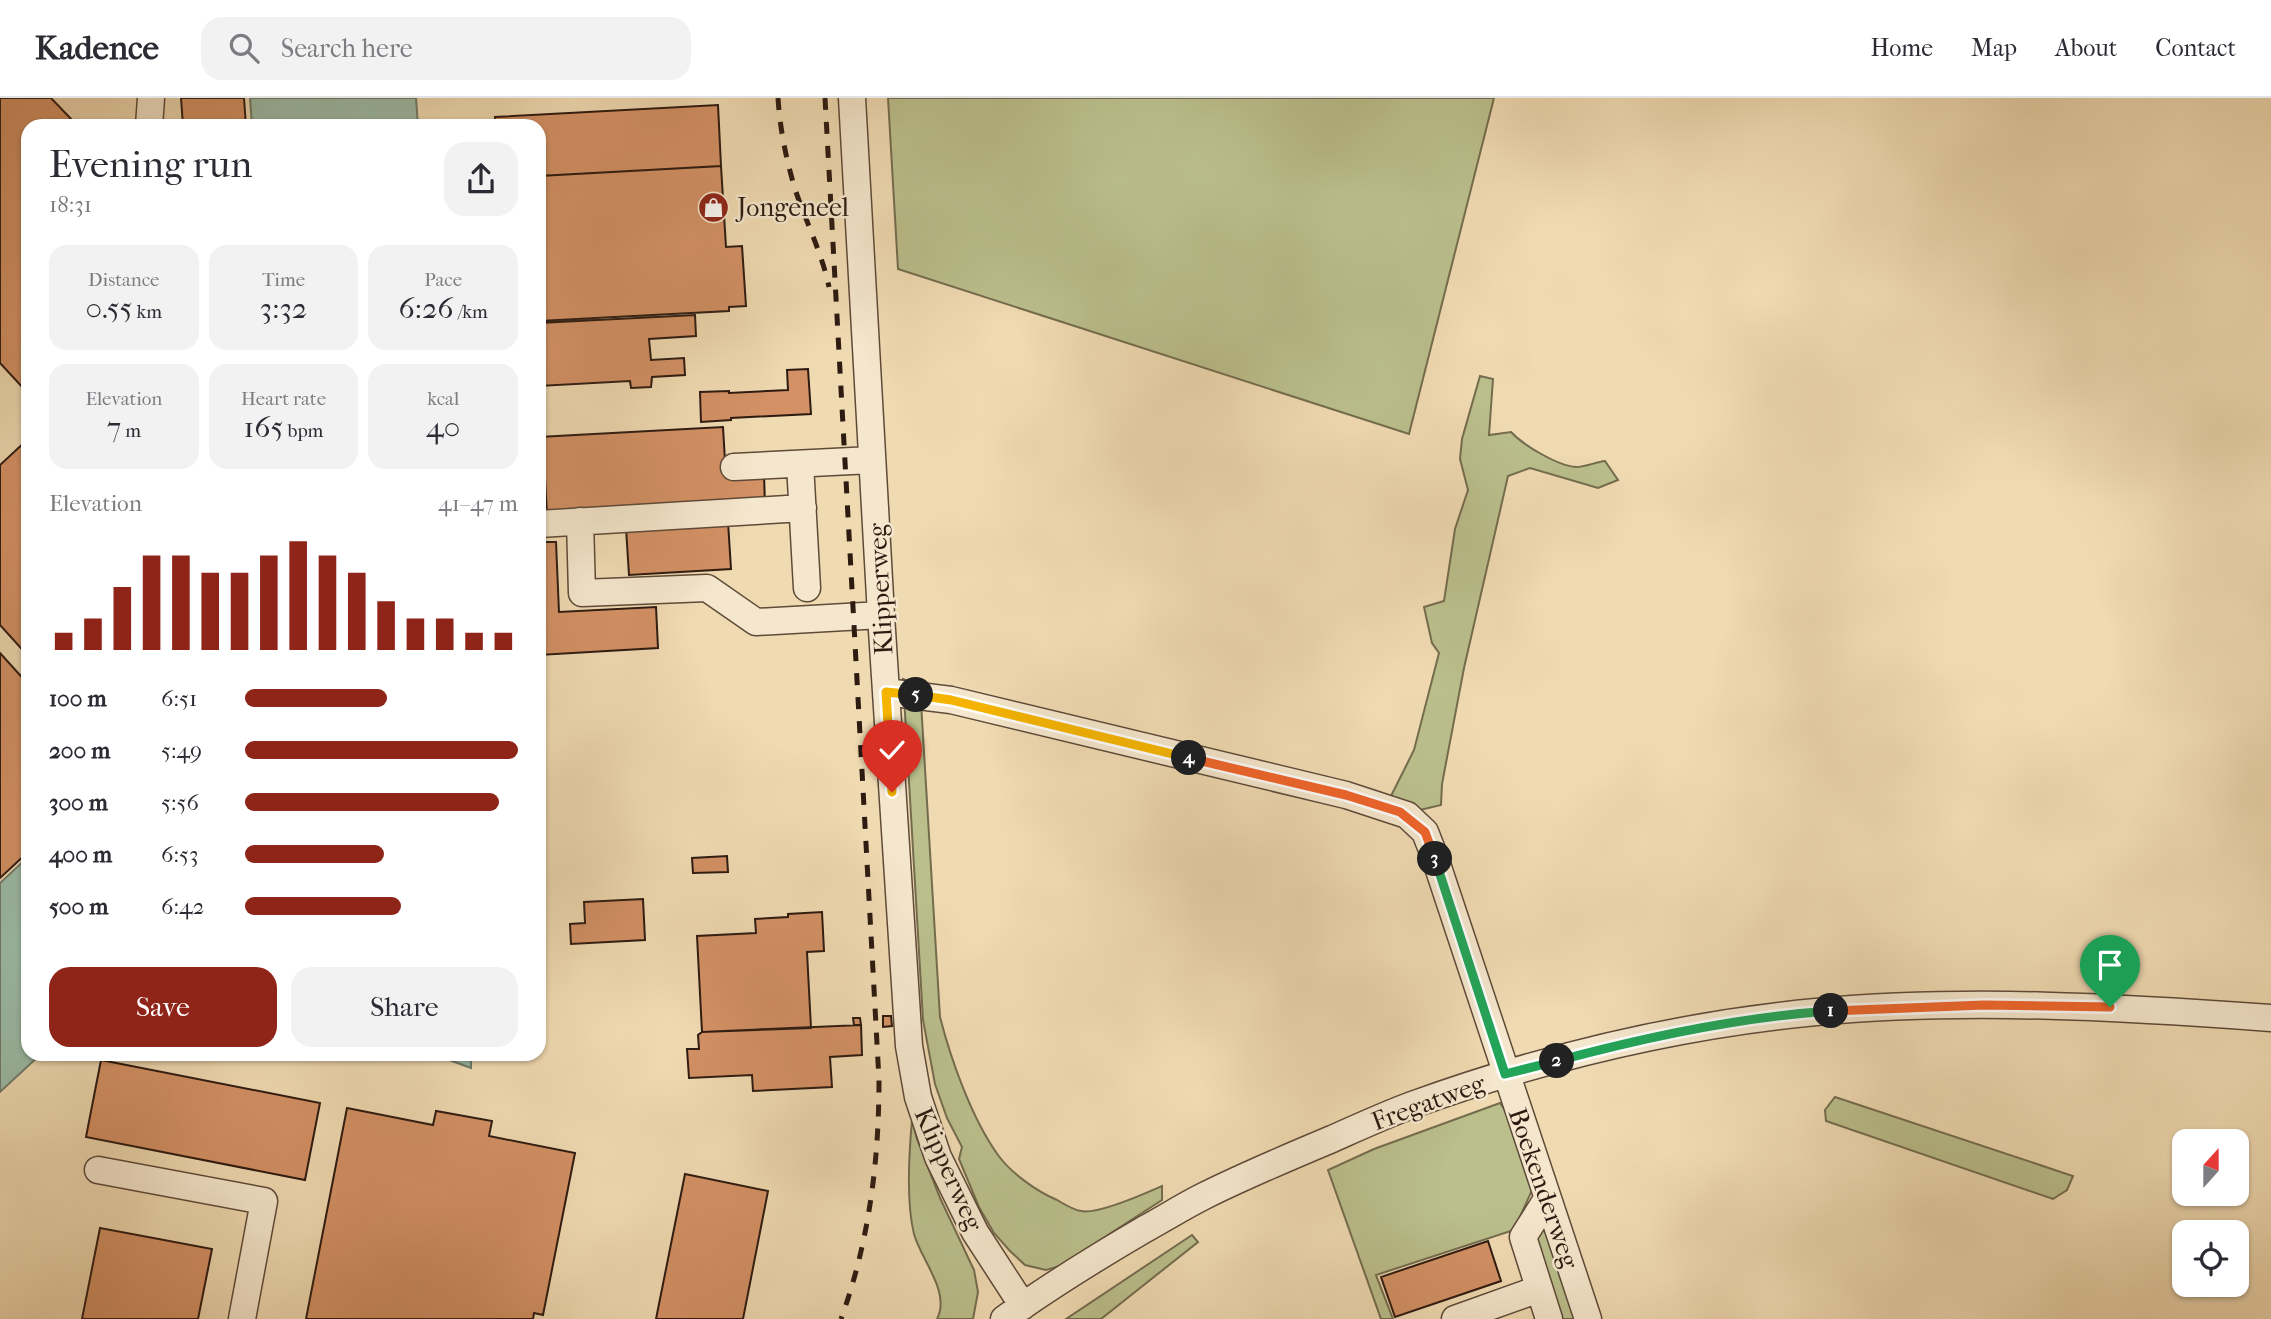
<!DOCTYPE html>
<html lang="en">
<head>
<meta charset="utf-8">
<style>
	:root { --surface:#fff; --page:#f2f2f3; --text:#2b2b33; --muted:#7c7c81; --line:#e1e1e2; --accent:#8f2418 }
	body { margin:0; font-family:"IM FELL French Canon",serif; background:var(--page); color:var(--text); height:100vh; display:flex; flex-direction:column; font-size:26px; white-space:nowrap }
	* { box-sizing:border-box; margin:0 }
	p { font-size:23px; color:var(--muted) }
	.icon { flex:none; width:38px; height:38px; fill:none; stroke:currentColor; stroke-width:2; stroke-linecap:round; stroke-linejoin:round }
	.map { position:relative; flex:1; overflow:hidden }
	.sheet { position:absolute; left:21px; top:21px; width:525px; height:942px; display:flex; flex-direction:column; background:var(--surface); border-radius:21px; box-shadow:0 2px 5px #0004 }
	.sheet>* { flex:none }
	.needle { width:46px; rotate:21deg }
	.controls { position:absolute; left:2172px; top:1031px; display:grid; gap:14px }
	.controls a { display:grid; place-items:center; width:77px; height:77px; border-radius:14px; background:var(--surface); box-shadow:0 2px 5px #0004; font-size:35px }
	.pin { position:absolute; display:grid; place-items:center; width:60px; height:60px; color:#fff; margin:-72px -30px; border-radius:50% 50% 50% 0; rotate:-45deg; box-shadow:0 0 7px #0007 }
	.pin .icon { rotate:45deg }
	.km { position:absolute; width:35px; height:35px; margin:-18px; border-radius:50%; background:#222; color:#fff; font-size:19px; line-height:35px; text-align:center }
	.round { display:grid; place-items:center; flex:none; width:74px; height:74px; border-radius:21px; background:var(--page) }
	.summary { display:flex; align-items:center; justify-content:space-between; height:119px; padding:0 28px }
	h1 { font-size:38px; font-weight:600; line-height:52px }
	.figures { display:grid; grid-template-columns:repeat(3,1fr); gap:10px; height:119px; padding:7px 28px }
	.figures div { display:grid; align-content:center; border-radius:18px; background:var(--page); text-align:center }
	.figures b { font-size:30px; font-weight:600 }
	.figures small { font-size:19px; font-weight:400 }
	.figures p { font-size:19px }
	.chart { height:196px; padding:14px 28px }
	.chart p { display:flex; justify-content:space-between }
	.chart svg { width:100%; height:126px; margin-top:7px; stroke:var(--accent); stroke-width:6 }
	.cta { display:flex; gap:14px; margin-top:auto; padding:14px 28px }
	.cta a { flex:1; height:80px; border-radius:21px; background:var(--accent); color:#fff; font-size:28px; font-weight:600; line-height:80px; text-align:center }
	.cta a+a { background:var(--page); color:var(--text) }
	ul { padding:0 28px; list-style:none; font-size:23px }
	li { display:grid; grid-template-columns:112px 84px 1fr; align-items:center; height:52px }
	li i { height:18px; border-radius:9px; background:var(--accent) }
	header { display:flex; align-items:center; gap:42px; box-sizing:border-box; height:98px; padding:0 35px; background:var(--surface); border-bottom:2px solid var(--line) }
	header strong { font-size:33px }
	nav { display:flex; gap:38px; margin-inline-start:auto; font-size:24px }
	.search { width:490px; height:63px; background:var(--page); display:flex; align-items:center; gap:18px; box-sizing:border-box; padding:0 24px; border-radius:21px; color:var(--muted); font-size:26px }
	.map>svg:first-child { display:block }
</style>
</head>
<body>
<header>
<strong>Kadence</strong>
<div class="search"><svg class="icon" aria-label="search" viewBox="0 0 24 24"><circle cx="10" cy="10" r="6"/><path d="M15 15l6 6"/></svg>Search here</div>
<nav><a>Home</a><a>Map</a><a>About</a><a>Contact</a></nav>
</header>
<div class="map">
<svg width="2271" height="1221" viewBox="0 0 2271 1221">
	<rect width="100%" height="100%" fill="#f0dab2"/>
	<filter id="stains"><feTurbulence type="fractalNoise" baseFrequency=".00286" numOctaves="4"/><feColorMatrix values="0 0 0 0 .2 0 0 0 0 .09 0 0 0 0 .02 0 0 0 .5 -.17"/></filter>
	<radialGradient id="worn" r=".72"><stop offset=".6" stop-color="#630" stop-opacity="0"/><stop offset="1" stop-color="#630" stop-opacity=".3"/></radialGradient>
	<path fill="#babf8c" stroke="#746c4e" stroke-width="2" d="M 888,0 L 1494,0 L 1409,336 L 898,171 Z
		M 1480,278 L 1493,281 L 1489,337 L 1511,334 C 1523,347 1558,368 1576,369 C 1585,369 1596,364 1605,363 L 1618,382 L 1598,390 L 1530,370 L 1508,378 L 1464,570 L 1442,686 L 1441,707 L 1420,712 L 1390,700 L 1414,652 L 1439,555 L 1432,545 L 1424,509 L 1444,503 L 1455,431 L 1468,392 L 1460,361 L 1462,341 Z
		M 903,581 L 920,588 L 940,919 C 951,962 972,1021 998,1057 C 1011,1075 1036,1093 1057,1102 C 1064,1106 1073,1112 1081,1113 C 1098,1117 1146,1095 1162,1088 L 1162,1102 L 1060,1168 L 1046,1172 L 1025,1167 L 1010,1153 L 994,1135 L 979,1109 L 959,1061 L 962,1049 L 947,1020 L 935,986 L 923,922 Z
		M 1835,999 L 2073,1078 L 2067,1092 L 2053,1101 L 1826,1023 L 1825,1012 Z
		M 1500,1005 L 1510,1019 L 1533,1090 L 1514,1132 L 1376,1177 L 1393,1221 L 1381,1221 L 1328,1072 L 1374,1051 Z
		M 912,1022 L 917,1041 L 940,1100 L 974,1172 L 978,1194 L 973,1221 L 937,1221 C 951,1194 921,1162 914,1136 C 906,1104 909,1055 912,1022 Z
		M 1545,1114 L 1580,1221 L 1561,1221 L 1533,1134 Z
		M 1192,1137 L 1198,1144 L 1101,1221 L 1066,1221 Z"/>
	<path fill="#9bbba7" stroke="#6f7b6b" stroke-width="2" d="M 250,0 L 416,0 L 418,28 L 252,28 Z
		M 28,759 L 28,956 L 41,956 L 0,994 L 0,785 Z
		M 433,956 L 471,956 L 471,970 Z"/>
	<path fill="#d39165" stroke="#2d1a11" stroke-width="2" d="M 0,0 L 51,0 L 73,23 L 67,28 L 28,28 L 28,286 L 23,290 L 0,265 Z
		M 181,0 L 244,0 L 246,28 L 183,28 Z
		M 718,7 L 721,68 L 539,78 L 539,28 L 496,28 L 495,19 Z
		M 721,68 L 726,149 L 742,148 L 746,208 L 729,209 L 729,213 L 539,223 L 539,78 Z
		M 695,217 L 696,238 L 649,241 L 651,262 L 684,260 L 685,277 L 652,279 L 651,289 L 631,290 L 630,283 L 539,288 L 539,225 Z
		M 808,271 L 811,316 L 731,320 L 731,322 L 701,324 L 700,294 L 729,293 L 729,295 L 788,292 L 787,272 Z
		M 723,329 L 726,380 L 764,376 L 765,408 L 547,418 L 545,380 L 539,381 L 539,339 Z
		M 28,341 L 28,558 L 0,527 L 0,367 Z
		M 728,424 L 731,471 L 629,477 L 626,430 Z
		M 539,444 L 556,444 L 559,514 L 656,509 L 658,550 L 539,557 Z
		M 0,555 L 28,586 L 28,754 L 0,780 Z
		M 727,758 L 728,774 L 693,775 L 692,760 Z
		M 643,801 L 645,842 L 571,846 L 570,826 L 585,825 L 584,804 Z
		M 822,814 L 824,853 L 807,854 L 811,930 L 702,934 L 697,838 L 756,835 L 755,821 L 788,819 L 788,816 Z
		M 883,918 L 891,918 L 892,928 L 883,929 Z
		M 853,920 L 860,920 L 861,927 L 854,927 Z
		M 861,927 L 862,957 L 830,959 L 832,989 L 753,993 L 752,977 L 689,980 L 687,951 L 699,951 L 698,937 L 702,934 Z
		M 101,962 L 320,1005 L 305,1082 L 86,1039 Z
		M 347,1010 L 433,1027 L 436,1013 L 492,1023 L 489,1038 L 575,1055 L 543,1217 L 534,1215 L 533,1221 L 306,1221 Z
		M 685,1076 L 768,1093 L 743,1221 L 656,1221 Z
		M 100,1130 L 212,1151 L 198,1221 L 82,1221 Z
		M 1488,1143 L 1501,1183 L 1395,1219 L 1381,1179 Z"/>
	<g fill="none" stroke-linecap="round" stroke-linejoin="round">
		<defs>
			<path id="minor" d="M 852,0 L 881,517 L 909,948 L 918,999 L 938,1059 L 975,1134 L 1023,1208
				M 149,28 L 151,0
				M 800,366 L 807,490
				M 734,369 L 872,362
				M 580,423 L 582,495 L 707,490 L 756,524 L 881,517
				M 539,426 L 803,410
				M 886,594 L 951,602 L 1346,697 L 1407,717 L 1425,734 L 1434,757 L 1588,1221
				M 98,1072 L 264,1103 L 242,1221
				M 1547,1101 L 1523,1139 L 1549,1221
				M 1004,1221 C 1050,1188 1097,1159 1145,1131 C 1165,1120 1184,1108 1204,1098 C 1246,1077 1289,1059 1332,1041 C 1359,1029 1385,1017 1412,1007 C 1542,960 1679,927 1816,914 C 1967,900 2120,909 2271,920
				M 1455,1221 L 1539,1191"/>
		</defs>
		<use href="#minor" stroke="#5e4a39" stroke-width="29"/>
		<use href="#minor" stroke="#f5e7cd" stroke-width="26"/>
		<path stroke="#2d1a11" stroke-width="5" stroke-dasharray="12 12" stroke-linecap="butt" d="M 778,0 C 780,31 786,61 795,91 C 806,124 822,155 829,189
			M 825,0 L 879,982 C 879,1064 869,1144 841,1221"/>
	</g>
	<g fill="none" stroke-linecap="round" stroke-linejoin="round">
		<defs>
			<path id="split-1" d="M 1831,913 L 1984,907 L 2110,909"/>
			<path id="split-2" d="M 1557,963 C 1646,939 1739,919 1831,913"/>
			<path id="split-3" d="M 1435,761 L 1505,976 L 1557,963"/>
			<path id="split-4" d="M 1189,660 L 1346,697 L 1400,714 L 1425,734 L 1435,761"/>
			<path id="split-5" d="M 916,597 L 951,602 L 1189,660"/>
			<path id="split-6" d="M 892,694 L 886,594 L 916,597"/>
		</defs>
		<use href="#split-1" stroke="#fff" stroke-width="14"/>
		<use href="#split-2" stroke="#fff" stroke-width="14"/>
		<use href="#split-3" stroke="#fff" stroke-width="14"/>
		<use href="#split-4" stroke="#fff" stroke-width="14"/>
		<use href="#split-5" stroke="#fff" stroke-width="14"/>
		<use href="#split-6" stroke="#fff" stroke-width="14"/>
		<use href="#split-1" stroke="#f0652b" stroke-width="9"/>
		<use href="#split-2" stroke="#22a559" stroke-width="9"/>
		<use href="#split-3" stroke="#22a559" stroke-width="9"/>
		<use href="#split-4" stroke="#f0652b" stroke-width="9"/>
		<use href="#split-5" stroke="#f5b400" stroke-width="9"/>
		<use href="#split-6" stroke="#f5b400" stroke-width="9"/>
	</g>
	<defs>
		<symbol id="shop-disc" viewBox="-11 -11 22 22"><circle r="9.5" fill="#8f2418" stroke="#f5e7cd"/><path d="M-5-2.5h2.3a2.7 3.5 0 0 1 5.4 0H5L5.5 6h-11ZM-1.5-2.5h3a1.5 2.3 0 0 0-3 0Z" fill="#fff"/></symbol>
	</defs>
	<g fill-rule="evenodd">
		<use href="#shop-disc" x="696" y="92" width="35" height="35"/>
	</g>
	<g text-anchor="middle" stroke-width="5" stroke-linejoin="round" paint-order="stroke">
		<g font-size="26" fill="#2d1a11" stroke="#f5e7cd" text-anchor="start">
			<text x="737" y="118">Jongeneel</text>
		</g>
		<g font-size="26" fill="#2d1a11" stroke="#f5e7cd">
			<text transform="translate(880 491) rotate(-93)" y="9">Klipperweg</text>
			<text transform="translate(1428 1004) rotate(-20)" y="9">Fregatweg</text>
			<text transform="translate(949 1071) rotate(66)" y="9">Klipperweg</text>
			<text transform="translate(1544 1090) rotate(71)" y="9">Boekenderweg</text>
		</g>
	</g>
	<rect width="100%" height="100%" filter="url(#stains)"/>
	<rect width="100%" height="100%" fill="url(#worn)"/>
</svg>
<div class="controls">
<a><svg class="needle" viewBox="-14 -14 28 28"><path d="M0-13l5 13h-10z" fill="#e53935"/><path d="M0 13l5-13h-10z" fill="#7c7c81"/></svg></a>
<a><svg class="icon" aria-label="locate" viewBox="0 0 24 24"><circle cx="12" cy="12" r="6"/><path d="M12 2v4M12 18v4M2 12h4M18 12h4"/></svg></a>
</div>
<div class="pin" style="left:2110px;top:909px;background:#1e9e55"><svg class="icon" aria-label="arrive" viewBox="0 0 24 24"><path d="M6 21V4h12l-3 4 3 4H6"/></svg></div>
<div class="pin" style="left:892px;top:694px;background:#d93025"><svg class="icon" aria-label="check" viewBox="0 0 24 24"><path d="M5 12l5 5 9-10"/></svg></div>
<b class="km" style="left:1831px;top:913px">1</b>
<b class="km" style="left:1557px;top:963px">2</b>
<b class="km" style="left:1435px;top:761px">3</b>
<b class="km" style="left:1189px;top:660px">4</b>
<b class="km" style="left:916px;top:597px">5</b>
<section class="sheet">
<div class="summary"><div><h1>Evening run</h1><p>18:31</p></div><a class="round"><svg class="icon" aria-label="share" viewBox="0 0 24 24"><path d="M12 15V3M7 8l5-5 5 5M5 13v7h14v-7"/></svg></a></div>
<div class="figures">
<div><p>Distance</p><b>0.55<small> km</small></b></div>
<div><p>Time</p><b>3:32</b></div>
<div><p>Pace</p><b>6:26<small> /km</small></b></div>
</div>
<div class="figures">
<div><p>Elevation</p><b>7<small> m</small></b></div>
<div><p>Heart rate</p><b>165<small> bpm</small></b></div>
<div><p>kcal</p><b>40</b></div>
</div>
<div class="chart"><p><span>Elevation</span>41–47 m</p>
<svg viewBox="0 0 160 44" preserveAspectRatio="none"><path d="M5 44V38M15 44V33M25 44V22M35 44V11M45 44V11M55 44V17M65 44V17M75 44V11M85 44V6M95 44V11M105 44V17M115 44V27M125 44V33M135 44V33M145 44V38M155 44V38"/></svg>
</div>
<ul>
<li><b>100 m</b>6:51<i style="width:52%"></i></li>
<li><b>200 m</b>5:49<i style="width:100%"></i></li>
<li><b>300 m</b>5:56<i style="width:93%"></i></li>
<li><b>400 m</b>6:53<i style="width:51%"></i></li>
<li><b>500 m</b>6:42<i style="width:57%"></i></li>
</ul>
<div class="cta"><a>Save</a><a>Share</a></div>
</section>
</div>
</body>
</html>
